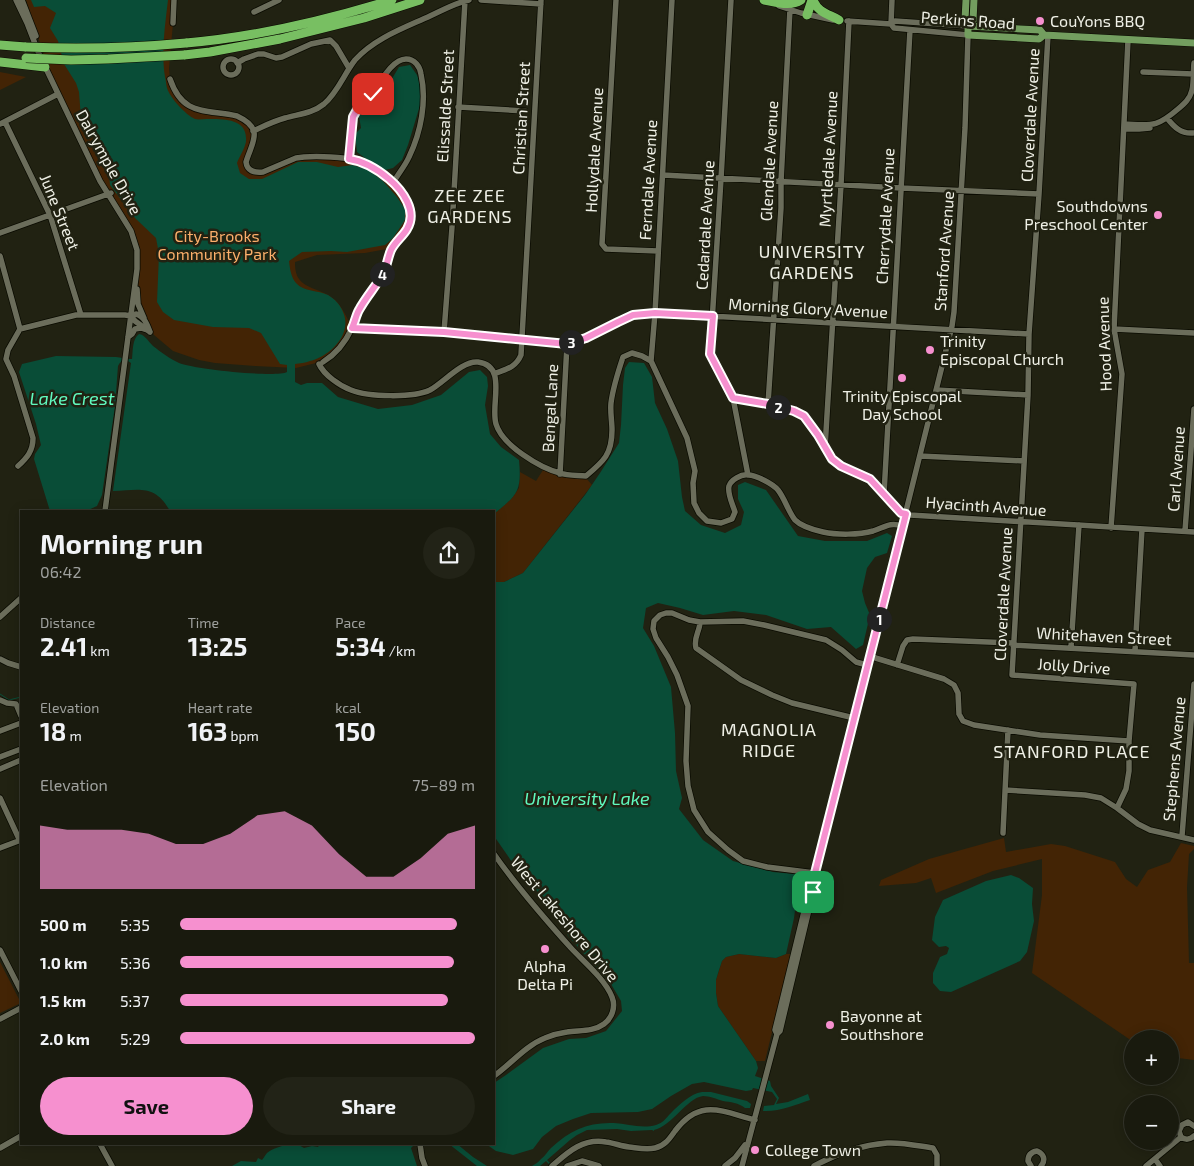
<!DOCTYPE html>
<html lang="en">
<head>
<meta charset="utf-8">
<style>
	:root { --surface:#191a0e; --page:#222317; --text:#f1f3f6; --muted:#9fa19e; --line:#37382e; --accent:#f690cf }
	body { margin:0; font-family:"Exo 2",sans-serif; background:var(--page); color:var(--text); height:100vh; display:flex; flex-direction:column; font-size:19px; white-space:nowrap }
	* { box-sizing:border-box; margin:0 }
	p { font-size:16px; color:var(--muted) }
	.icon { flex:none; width:28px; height:28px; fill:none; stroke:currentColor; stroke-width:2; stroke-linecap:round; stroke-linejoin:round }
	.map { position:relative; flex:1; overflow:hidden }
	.sheet { position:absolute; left:20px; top:510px; width:475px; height:635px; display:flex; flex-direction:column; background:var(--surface); border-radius:0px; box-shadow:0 2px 12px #0003,0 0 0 1px var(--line) }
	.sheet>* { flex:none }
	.buttons { position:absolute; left:1124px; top:1030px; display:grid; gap:10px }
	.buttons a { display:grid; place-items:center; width:55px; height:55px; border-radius:50%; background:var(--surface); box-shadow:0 2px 12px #0003,0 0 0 1px var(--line); font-size:25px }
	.pin { position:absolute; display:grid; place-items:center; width:42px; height:42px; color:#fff; margin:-21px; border-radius:10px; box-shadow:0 2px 8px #0006 }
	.km { position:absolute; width:25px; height:25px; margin:-12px; border-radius:50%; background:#222; color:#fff; font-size:14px; line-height:25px; text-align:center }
	.round { display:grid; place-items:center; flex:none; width:52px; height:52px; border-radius:26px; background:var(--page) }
	.headline { display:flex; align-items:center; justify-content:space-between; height:85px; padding:0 20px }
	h1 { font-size:28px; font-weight:700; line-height:38px }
	.figures { display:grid; grid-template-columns:repeat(3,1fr); gap:8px; height:85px; padding:5px 20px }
	.figures div { display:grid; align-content:center }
	.figures b { font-size:25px; font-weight:700 }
	.figures small { font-size:14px; font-weight:400 }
	.figures p { font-size:14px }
	.chart { height:140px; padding:10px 20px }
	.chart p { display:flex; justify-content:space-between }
	.chart svg { width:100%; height:90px; margin-top:5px; fill:var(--accent); opacity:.7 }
	.action { display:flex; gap:10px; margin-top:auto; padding:10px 20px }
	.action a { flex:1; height:58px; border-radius:30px; background:var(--accent); color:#111; font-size:20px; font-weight:700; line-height:58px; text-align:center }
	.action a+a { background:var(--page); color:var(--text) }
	ul { padding:0 20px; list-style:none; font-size:16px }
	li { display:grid; grid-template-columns:80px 60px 1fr; align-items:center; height:38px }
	li i { height:12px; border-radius:6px; background:var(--accent) }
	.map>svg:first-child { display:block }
</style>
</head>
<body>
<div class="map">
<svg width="1194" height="1166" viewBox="0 0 1194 1166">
	<rect width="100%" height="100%" fill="#212212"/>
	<path fill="#432405" d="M 26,0 L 174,0 L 173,23 L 169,69 L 170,79 L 189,106 L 234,116 L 247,123 L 254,133 L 246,164 L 254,172 L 299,158 L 352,159 L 385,176 L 406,201 L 410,224 L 392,248 L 365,253 L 317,255 L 295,262 C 294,291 318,285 335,300 C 343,308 347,318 352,328 L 341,346 L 320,362 L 296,368 L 255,366 L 215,363 L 199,360 L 173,351 L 154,335 L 140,310 L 135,282 L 134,238 L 108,194 L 54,86 Z
		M 0,72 L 26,77 L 0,90 Z
		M 543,470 L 559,476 L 586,478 L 592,485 L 523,573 L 504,582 L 494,582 L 494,514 L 512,498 L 519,488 L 520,472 L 536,481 Z
		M 1004,838 L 1006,852 L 1051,844 L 1065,846 L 1115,862 L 1126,879 L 1137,887 L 1148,870 L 1170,862 L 1181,843 L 1194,846 L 1194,849 L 1189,854 L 1187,887 L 1189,963 L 1194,963 L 1194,1060 L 1170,1057 L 1170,1039 L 1132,1039 L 1132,1041 L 1032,973 L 1042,895 L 1042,859 L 993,871 L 936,893 L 931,878 L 916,883 L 879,886 L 881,880 L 929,859 Z
		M 739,954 L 776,958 L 786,954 L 791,954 L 765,1061 L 756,1061 L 718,1006 L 716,993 L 716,980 L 722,961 L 726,957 Z
		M 0,962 L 21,1003 L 0,1013 Z"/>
	<path fill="#094d37" d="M 31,0 L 168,0 C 165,26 161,51 165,77 C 166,80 166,85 167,88 C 170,98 186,115 195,119 C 198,120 203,119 207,119 C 221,119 246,118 246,138 C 247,146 240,155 237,163 L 240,173 L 249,179 L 262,179 L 298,162 L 317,162 L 338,167 L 353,165 L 369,170 L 383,181 L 397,197 L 405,209 L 405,220 L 393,238 L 385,245 L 347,252 L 331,251 L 302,252 L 289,261 C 290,269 291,277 296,283 C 304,292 318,290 328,295 C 335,299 341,306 343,312 C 353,334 330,356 310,361 C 305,363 300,363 295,364 L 295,382 L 301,385 L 307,383 L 322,383 L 338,397 L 378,409 L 412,405 L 441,395 L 469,372 L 480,370 L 487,377 L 488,386 L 485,405 L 490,434 L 501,447 L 519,460 C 522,492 517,495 494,514 L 494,511 L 170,511 C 155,484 140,490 113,491 L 131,363 C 125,359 121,360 118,366 L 115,406 L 102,495 L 97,506 L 86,511 L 50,511 L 34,459 L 35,454 L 41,445 L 36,424 L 19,372 L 22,364 L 56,356 L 116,357 L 130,359 L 132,359 C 133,351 132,339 139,334 C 145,335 148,341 153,346 C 161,352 170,359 179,363 C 193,369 276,378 287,372 L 287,365 L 280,364 L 261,333 L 249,328 L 213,327 L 174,320 L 163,312 L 157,302 L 159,254 L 156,238 L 135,218 L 110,185 L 109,174 L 96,132 L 81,118 L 79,92 L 76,83 L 64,64 L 58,41 L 50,28 L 56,13 L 45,6 L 34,7 Z
		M 410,65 L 417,75 L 421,87 L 421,102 L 408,145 L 402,160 L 393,168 L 385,170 L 369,161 L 357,152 L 355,134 L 361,128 L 359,116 L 365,108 L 384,92 L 399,67 Z
		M 629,362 L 644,363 L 652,377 L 655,403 L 667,429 L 678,461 L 682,497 L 685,511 L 701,525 L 725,533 L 741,525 L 744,512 L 738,499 L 738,485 L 745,482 L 766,490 L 798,536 L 825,541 L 867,541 L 887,533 L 892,536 L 887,553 L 875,557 L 867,568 L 862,591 L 865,603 L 870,615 L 863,645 L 856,649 L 831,627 L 807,629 L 766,615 L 734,611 L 703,615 L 680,608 L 658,603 L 646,608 L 643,628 L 654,646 L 671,687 L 675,733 L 676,771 L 682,798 L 679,809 L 703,840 L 733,861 L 773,872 L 794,874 L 799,881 L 794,918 L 786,954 L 776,958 L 739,954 L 726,957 L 722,961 L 719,970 L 716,980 L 716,993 L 718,1006 L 756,1061 L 758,1068 L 755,1076 L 770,1081 L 771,1086 L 779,1098 L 776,1104 L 788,1102 L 808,1094 L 810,1100 C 795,1105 779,1112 763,1111 L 764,1106 L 774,1105 L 777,1099 L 772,1092 L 753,1088 L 752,1090 L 746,1091 L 704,1082 L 692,1084 L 671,1096 L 652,1109 L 638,1112 L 591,1113 L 573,1119 L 556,1126 L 542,1137 L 533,1149 L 513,1155 L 496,1151 L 486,1144 L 494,1144 L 494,1083 L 506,1075 L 543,1048 L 569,1039 L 586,1038 L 606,1031 L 622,1011 L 621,1001 L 611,984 L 569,937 L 535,889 L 519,872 L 494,836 L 494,582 L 504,582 L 523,573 L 585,495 L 600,473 L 619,443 L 621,425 L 623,385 L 625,368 Z
		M 1011,875 L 1019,878 L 1033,888 L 1032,904 L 1034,921 L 1027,952 L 1020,961 L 951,992 L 940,991 L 933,983 L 933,973 L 940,957 L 947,954 L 949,948 L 946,946 L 939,947 L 932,940 L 935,917 L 943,900 L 986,881 Z
		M 702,1092 L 711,1092 L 747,1101 L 751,1104 L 750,1108 L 745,1108 C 739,1103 730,1102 723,1101 C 717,1099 709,1096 703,1096 C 687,1098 672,1126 654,1130 L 654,1131 L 652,1130 L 631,1131 L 617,1129 L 587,1130 L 577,1135 L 570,1140 L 547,1160 L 550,1163 L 549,1164 L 546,1161 L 540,1166 L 532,1166 C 535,1164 539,1162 541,1159 C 545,1156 548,1151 551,1148 C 570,1130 588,1122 614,1123 C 628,1124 642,1129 656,1125 C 663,1123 666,1118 671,1113 C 680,1104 690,1094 702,1092 Z
		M 289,1144 L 297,1144 L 304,1148 L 312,1146 L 318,1147 L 320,1144 L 415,1144 L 411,1148 L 417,1166 L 232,1166 L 241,1161 L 256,1162 L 258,1158 L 262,1160 C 264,1158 265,1155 267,1153 C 273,1148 282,1146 289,1144 Z
		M 449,1144 L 457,1144 L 473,1157 L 487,1166 L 477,1166 Z"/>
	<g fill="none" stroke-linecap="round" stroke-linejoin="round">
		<path stroke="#094d37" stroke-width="1" d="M 0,694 L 9,700 L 21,697"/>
		<defs>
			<path id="minor" d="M 16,0 L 27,23 L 39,54 L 100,181 L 131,231 L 137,250 L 137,269 L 105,511
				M 22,0 L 36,36
				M 481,0 L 541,4
				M 616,0 L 602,244 L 606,249 L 658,251
				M 731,0 L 721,179 L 710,354 L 733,398 L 748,475
				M 779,6 L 801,13 L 833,20
				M 254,12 L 279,0
				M 847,21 L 891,24 L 895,21 L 968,26
				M 173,23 L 174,0
				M 891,24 L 892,0
				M 1048,35 L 1039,194 L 1029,334 L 1028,395 L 1012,675 L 1134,684 L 1129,741 L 1129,771 L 1126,789 L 1117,808
				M223 67a8 8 0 1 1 16 0a8 8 0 1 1-16 0Z
				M 237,63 L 244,59 L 258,54 L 264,54 L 276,58 L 282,57 L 311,44 L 330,40 L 336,46 L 349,68
				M 1143,72 L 1193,74
				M 170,79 C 183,117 206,109 237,116 C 265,129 252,142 246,162 C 247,171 254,173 263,172 L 296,158 L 304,157 C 319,156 342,157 357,160 C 378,166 416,197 410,222 C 408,233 396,240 391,250 C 388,257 387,265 384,272 C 378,284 369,295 361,307 C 356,313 355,320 352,328 C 346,341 336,354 323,362
				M 458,107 L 525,111
				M 1167,118 C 1174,127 1181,134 1193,133
				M 5,122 L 50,215 L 81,315
				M 0,124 L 58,94
				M 1124,124 C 1152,125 1156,128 1178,109 C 1184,104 1190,99 1192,90 C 1194,82 1193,72 1194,63
				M 1124,129 L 1139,129 L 1150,128
				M 253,131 C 264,126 274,121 285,118 C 299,114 313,113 324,104 C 338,92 344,74 355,60 C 375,38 404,28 430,16 C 443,10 455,3 469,0
				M 349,159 C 350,145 350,130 353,116 C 356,106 367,102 374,94 C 376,91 377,87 379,84 C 384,75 395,59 406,59 C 415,59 420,67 421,74 C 427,101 421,132 409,157 C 405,166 398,174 393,183
				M 663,175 L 901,188 L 1039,194
				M 0,233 L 111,193
				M 0,256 L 20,329 L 8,350 L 6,359 L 14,376 L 33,438 C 33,451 27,458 18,466
				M 137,289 L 138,304 L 144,318
				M 131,316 L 135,321 L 150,332
				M 352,328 L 444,332 L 522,340 L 567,344 L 586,338 L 618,322 L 633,315 L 655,313 L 1029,334
				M 20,329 L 76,315 L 125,315 L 131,316 L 136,314 C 144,316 147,324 150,332
				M 1114,329 L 1194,333
				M 444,332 L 452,227 L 465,1
				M 128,337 L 132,334 L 135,329 L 141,328 L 147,330
				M 651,361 L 655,313 L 672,0
				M 319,364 C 324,375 340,386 351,390 C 368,397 414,398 430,390 C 443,383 463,360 478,362 C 508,366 490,404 496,424 C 502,445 540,468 560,473 C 568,476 578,475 586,476 C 604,461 612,454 612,430 C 612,421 610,412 611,403 C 613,387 618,372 623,357 L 632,353 L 642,356 L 651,361 L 687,438 L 695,471 L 693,483 L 694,503 L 699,513 L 707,521 L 721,523 L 732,519 L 735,512 C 733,505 727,494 729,486 C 731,480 741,474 748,475 C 756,475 773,484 778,490 C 785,499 788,511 795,520 C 802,527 814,530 823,532 C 837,535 859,535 873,531 C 885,527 890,522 902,526
				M 496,373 C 507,369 516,367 521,355 L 541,0
				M 936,390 L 1028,395
				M 733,398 L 768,404 L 794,411 L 805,416 L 818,435 L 832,459 L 841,465 L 871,479 L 901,513 L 910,515 L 1194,532
				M 768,404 L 781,208 L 781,181 L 790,9
				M 825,448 L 841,185 L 849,21
				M 920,456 L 1024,461
				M 560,474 L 567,344
				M 884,494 L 910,30
				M 1111,528 L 1122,374 L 1114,329 L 1128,40
				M 1185,531 L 1194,409
				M 0,617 L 21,598
				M 700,622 C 700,631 693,638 696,648 L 741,680 L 772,695 L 792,703 L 854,718
				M 1013,645 L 1194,655
				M 1071,647 L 1079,525
				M 1135,651 L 1142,529
				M 869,656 L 944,679 L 954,685 L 958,693 L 959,714 L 963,721 L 974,725 L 1040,735 L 1129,741
				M 0,659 L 8,663 L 21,667
				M 897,665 L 903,646 L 907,640 L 913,639 L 1013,643
				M 0,700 L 7,703 L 16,704 L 21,716
				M 0,731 L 21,723
				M 0,757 L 21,749
				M 0,769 L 21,760
				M 1005,790 L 1085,795 L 1101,798 L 1117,808 L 1138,824 L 1150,830 L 1194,840
				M 0,798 L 20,841
				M 1003,833 L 1008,730
				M 1182,836 L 1194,684
				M 0,848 L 21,840
				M 494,854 C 517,887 544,918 571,948 C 584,962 605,979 612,997 C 616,1007 612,1018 604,1024 C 593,1032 579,1030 567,1032 C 560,1033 552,1035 545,1038 C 525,1046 511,1064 494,1076
				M 815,873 L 767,867 L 743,861 L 728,850 L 708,832 L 694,810 L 688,786 L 686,761 L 688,706 L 677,675 L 668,657 L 656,638 L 653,629 L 654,621 L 660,615 L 666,613 L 672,613 L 689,620 L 700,622 L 743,621 L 764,625 L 826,640 L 842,650 L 856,662 L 867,665
				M 0,950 L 21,991
				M 0,1019 L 21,1008
				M 777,1034 L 775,1030 L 813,875 L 815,873 L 825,837 L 952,326 L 954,312 L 965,128 L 968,35 L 894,28 L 891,24
				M 1181,1137 L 1179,1131 L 1182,1125 L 1188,1122 L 1194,1126
				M 1181,1137 C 1185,1140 1190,1140 1194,1136
				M 100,1144 L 112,1166
				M 420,1144 L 422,1158 L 425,1166
				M 0,1148 L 21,1136
				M 1155,1159 L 1160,1166
				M 552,1166 C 568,1152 583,1138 606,1142 C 614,1143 621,1146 629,1147 C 638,1148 646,1150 655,1148 C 665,1146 670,1138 675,1131 C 700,1098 721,1111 755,1120
				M 567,1166 L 582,1161 L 599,1166
				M 725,1166 L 735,1158 L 745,1145
				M 742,1166 L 777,1034 L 780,1031 L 817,876 L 815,873
				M 814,1166 C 836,1154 861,1145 887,1143 C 902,1142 919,1146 933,1148 L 937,1155 L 937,1166
				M 1031,1166 L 1028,1161 C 1028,1155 1031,1152 1037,1151 C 1044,1154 1046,1160 1041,1166
				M 1146,1166 L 1181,1137"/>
			<path id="major" d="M 966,0 L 965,20 L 968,26 L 968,35 L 1039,39 L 1044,35
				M 968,26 L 1040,30 L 1044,35 L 1194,43
				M 968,26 L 973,21 L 974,0"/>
			<path id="highway" d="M 764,0 C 776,2 790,7 801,0
				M 813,0 C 818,13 829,14 839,20
				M 807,15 L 812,0
				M 186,43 C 256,37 324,21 392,0
				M 0,45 L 26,47
				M 184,55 L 210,52 L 280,39 L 364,18 L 420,0
				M 0,62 L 45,67"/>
		</defs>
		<use href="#minor" stroke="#0a0b01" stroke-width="7"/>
		<use href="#major" stroke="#0a0b01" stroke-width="8"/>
		<use href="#highway" stroke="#0a0b01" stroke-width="10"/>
		<use href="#minor" stroke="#6b6d5b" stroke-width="5.5"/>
		<use href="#major" stroke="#739e5f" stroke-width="7"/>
		<use href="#highway" stroke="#78bf62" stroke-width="9"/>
		<defs>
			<path id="highway-bridge" d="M 26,47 C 79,49 132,48 186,43
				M 26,58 L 71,60 L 108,59 L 184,55"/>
		</defs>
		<use href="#highway-bridge" stroke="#0a0b01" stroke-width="10" stroke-linecap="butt"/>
		<use href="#highway-bridge" stroke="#78bf62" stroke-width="9"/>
	</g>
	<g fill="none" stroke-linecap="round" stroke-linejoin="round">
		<defs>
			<path id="route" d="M 373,94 L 358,108 L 353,117 L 349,159 C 364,161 377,169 389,179 C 402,190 418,211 407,229 C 403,236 395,242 391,250 C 388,257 387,265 384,272 C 377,285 366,297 359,310 C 356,315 355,322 352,328 L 444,332 L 567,344 L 586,338 L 618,322 L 633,315 L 655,313 L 713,316 L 710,354 L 733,398 L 768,404 L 794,411 L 804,416 L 818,435 L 832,459 L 841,466 L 870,479 L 901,513 L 906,514 L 815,873 L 817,876 L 813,892"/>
		</defs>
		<use href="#route" stroke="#fff" stroke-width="10"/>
		<use href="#route" stroke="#f690cf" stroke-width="6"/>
	</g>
	<g fill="#f690cf" stroke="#212212" stroke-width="2">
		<circle cx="1040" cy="21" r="5"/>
		<circle cx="1158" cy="215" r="5"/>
		<circle cx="930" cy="350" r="5"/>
		<circle cx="902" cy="378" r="5"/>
		<circle cx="545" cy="949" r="5"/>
		<circle cx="830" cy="1025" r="5"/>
		<circle cx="755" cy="1150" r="5"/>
	</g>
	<g text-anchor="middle" stroke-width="5" stroke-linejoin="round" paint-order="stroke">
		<g font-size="16" fill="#eff0e6" stroke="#212212">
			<text transform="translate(968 20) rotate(4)" y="6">Perkins Road</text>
			<text transform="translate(445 106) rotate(-87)" y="6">Elissalde Street</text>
			<text transform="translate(1030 115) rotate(-87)" y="6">Cloverdale Avenue</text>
			<text transform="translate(521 118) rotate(-87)" y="6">Christian Street</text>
			<text transform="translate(594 150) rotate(-87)" y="6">Hollydale Avenue</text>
			<text transform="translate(828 159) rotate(-87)" y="6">Myrtledale Avenue</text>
			<text transform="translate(769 161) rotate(-87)" y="6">Glendale Avenue</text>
			<text transform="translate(109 162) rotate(61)" y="6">Dalrymple Drive</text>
			<text transform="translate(648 180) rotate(-87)" y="6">Ferndale Avenue</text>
			<text transform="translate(60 212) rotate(68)" y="6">June Street</text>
			<text transform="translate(885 216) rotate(-87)" y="6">Cherrydale Avenue</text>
			<text transform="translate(705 225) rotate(-87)" y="6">Cedardale Avenue</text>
			<text transform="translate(944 251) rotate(-86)" y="6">Stanford Avenue</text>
			<text transform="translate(808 308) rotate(3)" y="6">Morning Glory Avenue</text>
			<text transform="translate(1104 344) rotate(-92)" y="6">Hood Avenue</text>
			<text transform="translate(550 408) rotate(-87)" y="6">Bengal Lane</text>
			<text transform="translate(1176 469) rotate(-86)" y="6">Carl Avenue</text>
			<text transform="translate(986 506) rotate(4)" y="6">Hyacinth Avenue</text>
			<text transform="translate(1003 594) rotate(-87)" y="6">Cloverdale Avenue</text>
			<text transform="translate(1104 636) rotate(3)" y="6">Whitehaven Street</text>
			<text transform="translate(1074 666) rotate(4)" y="6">Jolly Drive</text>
			<text transform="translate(1174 759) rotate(-85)" y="6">Stephens Avenue</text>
			<text transform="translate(565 919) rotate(50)" y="6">West Lakeshore Drive</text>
		</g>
		<g font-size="16" fill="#eff0e6" stroke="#212212" text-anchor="start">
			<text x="1050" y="27">CouYons BBQ</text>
			<text x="1148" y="212" text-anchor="end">Southdowns<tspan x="1148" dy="18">Preschool Center</tspan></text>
			<text x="940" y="347">Trinity<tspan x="940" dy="18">Episcopal Church</tspan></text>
			<text x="902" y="402" text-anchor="middle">Trinity Episcopal<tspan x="902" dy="18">Day School</tspan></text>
			<text x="545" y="972" text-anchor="middle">Alpha<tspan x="545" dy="18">Delta Pi</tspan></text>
			<text x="840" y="1022">Bayonne at<tspan x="840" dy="18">Southshore</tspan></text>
			<text x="765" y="1156">College Town</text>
		</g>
		<g font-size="16" fill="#fcaf6b" stroke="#212212">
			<text x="217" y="242">City-Brooks<tspan x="217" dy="18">Community Park</tspan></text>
		</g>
		<g font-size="18" letter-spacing="1" fill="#eff0e6" stroke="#212212">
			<text x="470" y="202">ZEE ZEE<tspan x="470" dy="21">GARDENS</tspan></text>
			<text x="812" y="258">UNIVERSITY<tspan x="812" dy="21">GARDENS</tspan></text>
			<text x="769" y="736">MAGNOLIA<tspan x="769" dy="21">RIDGE</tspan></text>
			<text x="1072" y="758">STANFORD PLACE</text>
		</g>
		<g font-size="18" font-style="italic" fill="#60fabf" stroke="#212212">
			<text x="72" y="405">Lake Crest</text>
			<text x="587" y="805">University Lake</text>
		</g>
	</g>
</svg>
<div class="buttons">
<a>+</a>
<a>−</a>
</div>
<div class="pin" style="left:813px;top:892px;background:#1e9e55"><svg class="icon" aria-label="arrive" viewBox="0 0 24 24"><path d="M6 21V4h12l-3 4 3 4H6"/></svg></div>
<div class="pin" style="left:373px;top:94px;background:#d93025"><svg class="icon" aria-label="check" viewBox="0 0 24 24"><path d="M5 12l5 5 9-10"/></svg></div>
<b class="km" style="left:879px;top:619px">1</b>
<b class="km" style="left:778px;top:407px">2</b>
<b class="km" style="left:571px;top:342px">3</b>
<b class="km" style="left:382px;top:274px">4</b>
<section class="sheet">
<div class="headline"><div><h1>Morning run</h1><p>06:42</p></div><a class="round"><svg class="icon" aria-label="share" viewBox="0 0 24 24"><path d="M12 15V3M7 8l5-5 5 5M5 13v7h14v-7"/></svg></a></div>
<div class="figures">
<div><p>Distance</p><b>2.41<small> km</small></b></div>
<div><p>Time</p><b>13:25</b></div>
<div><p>Pace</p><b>5:34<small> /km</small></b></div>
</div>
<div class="figures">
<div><p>Elevation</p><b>18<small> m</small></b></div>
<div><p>Heart rate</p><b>163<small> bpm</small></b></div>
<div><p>kcal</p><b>150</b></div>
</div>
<div class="chart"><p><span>Elevation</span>75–89 m</p>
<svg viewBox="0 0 160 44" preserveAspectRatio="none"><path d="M0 44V13L10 15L20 15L30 15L40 17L50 22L60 22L70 17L80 8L90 6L100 13L110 27L120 38L130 38L140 29L150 17L160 13V44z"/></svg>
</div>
<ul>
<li><b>500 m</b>5:35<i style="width:94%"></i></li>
<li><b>1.0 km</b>5:36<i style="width:93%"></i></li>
<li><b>1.5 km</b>5:37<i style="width:91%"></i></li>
<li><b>2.0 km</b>5:29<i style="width:100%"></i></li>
</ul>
<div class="action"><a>Save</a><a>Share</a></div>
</section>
</div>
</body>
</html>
